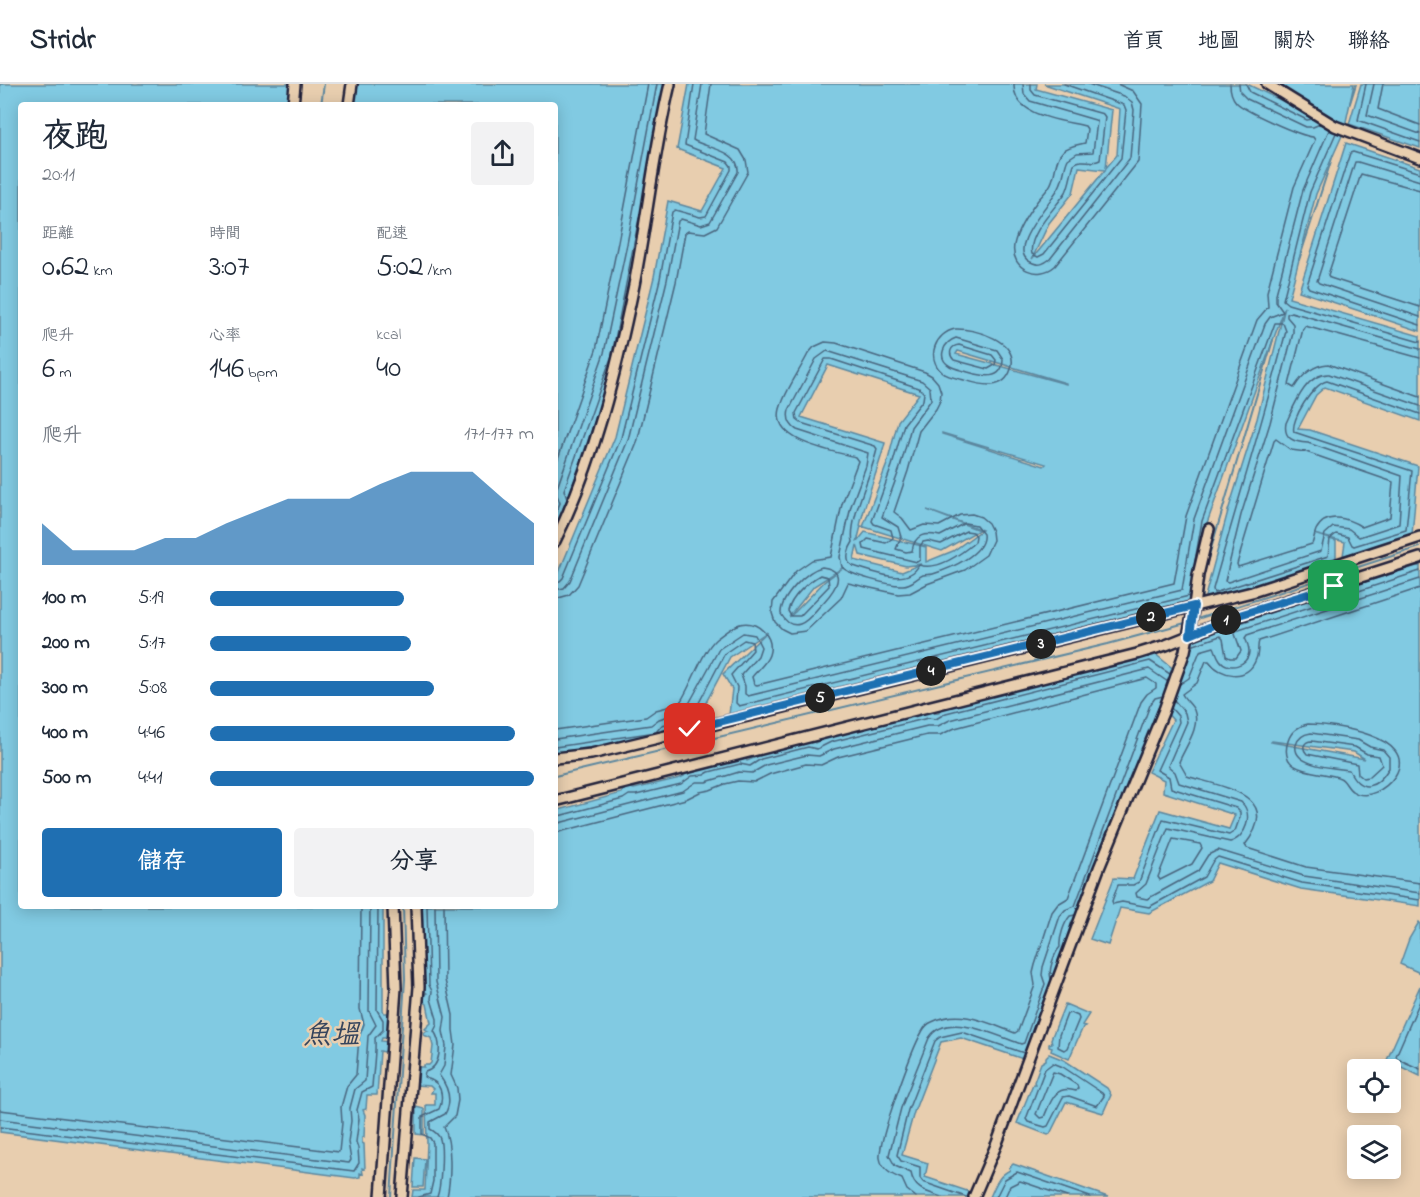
<!DOCTYPE html>
<html lang="zh-TW">
<head>
<meta charset="utf-8">
<style>
	:root { --surface:#fff; --page:#f2f2f3; --text:#1f2937; --muted:#747a83; --line:#e0e1e3; --accent:#1f6fb2 }
	body { margin:0; font-family:"Indie Flower","LXGW WenKai TC",sans-serif; background:var(--page); color:var(--text); height:100vh; display:flex; flex-direction:column; font-size:22px; white-space:nowrap }
	* { box-sizing:border-box; margin:0 }
	p { font-size:20px; color:var(--muted) }
	.icon { flex:none; width:33px; height:33px; fill:none; stroke:currentColor; stroke-width:2; stroke-linecap:round; stroke-linejoin:round }
	.map { position:relative; flex:1; overflow:hidden }
	.sheet { position:absolute; left:18px; top:18px; width:540px; height:807px; display:flex; flex-direction:column; background:var(--surface); border-radius:6px; box-shadow:0 3px 15px #0003 }
	.sheet>* { flex:none }
	.fabs { position:absolute; left:1347px; top:975px; display:grid; gap:12px }
	.fabs a { display:grid; place-items:center; width:54px; height:54px; border-radius:6px; background:var(--surface); box-shadow:0 3px 15px #0003; font-size:30px }
	.pin { position:absolute; display:grid; place-items:center; width:51px; height:51px; color:#fff; margin:-26px; border-radius:12px; box-shadow:0 3px 9px #0006 }
	.km { position:absolute; width:30px; height:30px; margin:-15px; border-radius:50%; background:#222; color:#fff; font-size:16px; line-height:30px; text-align:center }
	.round { display:grid; place-items:center; flex:none; width:63px; height:63px; border-radius:6px; background:var(--page) }
	.overview { display:flex; align-items:center; justify-content:space-between; height:102px; padding:0 24px }
	h1 { font-size:33px; font-weight:600; line-height:45px }
	.metrics { display:grid; grid-template-columns:repeat(3,1fr); gap:9px; height:102px; padding:6px 24px }
	.metrics div { display:grid; align-content:center }
	.metrics b { font-size:30px; font-weight:600 }
	.metrics small { font-size:16px; font-weight:400 }
	.metrics p { font-size:16px }
	.chart { height:168px; padding:12px 24px }
	.chart p { display:flex; justify-content:space-between }
	.chart svg { width:100%; height:108px; margin-top:6px; fill:var(--accent); opacity:.7 }
	.action { display:flex; gap:12px; margin-top:auto; padding:12px 24px }
	.action a { flex:1; height:69px; border-radius:6px; background:var(--accent); color:#fff; font-size:24px; font-weight:600; line-height:69px; text-align:center }
	.action a+a { background:var(--page); color:var(--text) }
	ul { padding:0 24px; list-style:none; font-size:20px }
	li { display:grid; grid-template-columns:96px 72px 1fr; align-items:center; height:45px }
	li i { height:15px; border-radius:8px; background:var(--accent) }
	header { display:flex; align-items:center; gap:36px; box-sizing:border-box; height:84px; padding:0 30px; background:var(--surface); border-bottom:2px solid var(--line) }
	header strong { font-size:28px }
	nav { display:flex; gap:33px; margin-inline-start:auto; font-size:21px }
	.map>svg:first-child { display:block }
</style>
</head>
<body>
<header>
<strong>Stridr</strong>
<nav><a>首頁</a><a>地圖</a><a>關於</a><a>聯絡</a></nav>
</header>
<div class="map">
<svg width="1420" height="1113" viewBox="0 0 1420 1113">
	<rect width="100%" height="100%" fill="#e8ceaf"/>
	<filter id="ink" filterUnits="userSpaceOnUse"><feTurbulence type="fractalNoise" baseFrequency=".0167" numOctaves="2"/><feDisplacementMap in="SourceGraphic" scale="12" xChannelSelector="R" yChannelSelector="G"/><feConvolveMatrix kernelMatrix="1 2 1 2 8 2 1 2 1" color-interpolation-filters="sRGB"/></filter>
	<g filter="url(#ink)">
		<path fill="#81cae2" stroke="#5b879f" stroke-width="1.5" fill-rule="evenodd" d="M 0,0 L 294,0 L 292,21 L 21,21 L 21,822 L 383,822 L 383,926 L 384,929 L 388,929 L 390,927 L 389,954 L 382,954 L 381,957 L 388,958 L 388,968 L 386,966 L 384,968 L 380,967 L 377,1011 L 367,1011 L 366,1025 L 363,1026 L 365,1031 L 364,1053 L 362,1053 L 362,1059 L 364,1060 L 365,1085 L 362,1084 L 363,1090 L 360,1089 L 360,1093 L 355,1094 L 0,1048 Z
			M 356,0 L 671,0 L 617,272 L 570,409 L 578,412 L 555,464 L 555,21 L 353,21 Z
			M 689,0 L 1037,0 L 1036,5 L 1112,26 L 1106,84 L 1117,71 L 1120,25 L 1044,0 L 1247,0 L 1334,42 L 1262,0 L 1354,0 L 1344,47 L 1316,110 L 1289,214 L 1420,252 L 1420,337 L 1325,303 L 1316,311 L 1298,345 L 1310,346 L 1418,382 L 1412,451 L 1343,472 L 1345,458 L 1314,450 L 1336,457 L 1336,476 L 1203,520 L 1228,427 L 1257,335 L 1285,223 L 1207,439 L 1195,517 L 729,631 L 732,605 L 723,590 L 767,548 L 730,573 L 695,639 L 664,647 L 662,653 L 555,669 L 555,498 L 615,353 L 654,193 L 668,117 L 702,127 L 726,84 L 677,65 ZM 1079,83 L 1105,86 L 1032,175 L 1049,139 L 1073,109 ZM 958,267 L 1066,299 L 1066,300 L 956,270 ZM 828,281 L 919,310 L 898,337 L 887,380 L 863,443 L 860,442 C 866,413 878,387 885,359 L 801,333 ZM 942,350 L 942,349 L 1046,380 L 1044,382 ZM 927,426 L 982,446 L 953,467 L 926,478 L 926,463 L 865,448 L 857,458 L 861,442 L 942,467 L 979,446 ZM 857,461 L 860,471 L 906,482 L 921,480 L 902,488 L 854,476 ZM 844,483 L 824,498 L 795,528 L 789,533 L 814,502 Z
			M 1361,0 L 1420,0 L 1420,64 L 1349,40 Z
			M 1346,59 L 1420,84 L 1420,247 L 1299,207 Z
			M 1420,481 L 1420,822 L 1301,805 L 1218,779 L 1209,797 L 1149,829 L 1120,824 L 1108,861 L 1090,855 L 1114,794 L 1133,795 L 1160,726 L 1229,745 L 1235,731 L 1163,708 L 1164,696 L 1148,688 L 1173,636 L 1164,626 L 1188,557 L 1332,508 ZM 1272,657 L 1354,668 L 1365,675 L 1271,658 Z
			M 1154,569 L 1176,587 L 1083,838 L 1072,837 L 1065,859 L 1067,860 L 1065,870 L 1062,870 L 1063,875 L 1060,874 L 1056,887 L 1032,978 L 961,954 L 941,958 L 914,1028 L 902,1071 L 928,1079 L 925,1093 L 976,1110 L 975,1113 L 412,1113 L 413,1106 L 425,1106 L 427,1059 L 426,1021 L 435,1021 L 435,1009 L 431,1009 L 433,1005 L 430,1002 L 415,1001 L 418,998 L 419,983 L 424,983 L 424,981 L 429,981 L 431,979 L 433,962 L 431,954 L 424,951 L 425,948 L 428,947 L 425,945 L 431,939 L 427,920 L 422,916 L 423,911 L 427,909 L 423,906 L 421,822 L 555,822 L 555,727 L 622,709 L 623,703 L 626,705 L 628,703 L 634,705 L 680,694 L 684,692 L 684,687 L 700,683 L 704,685 L 704,683 L 745,672 L 747,677 L 756,673 L 755,670 L 814,655 L 815,659 L 827,653 L 930,627 L 934,629 L 939,628 L 939,625 Z
			M 1419,838 L 1420,839 L 1420,889 L 1400,880 L 1409,855 Z
			M 1420,902 L 1420,992 L 1387,976 Z
			M 1065,920 L 1089,930 L 1082,941 L 1085,942 L 1083,943 L 1069,975 L 1051,967 L 1052,964 L 1049,963 L 1049,960 L 1052,959 L 1051,955 Z
			M 1049,970 L 1064,976 L 1107,1004 L 1111,1011 L 1103,1029 L 1066,1018 L 1050,1050 L 1048,1051 L 1017,1039 L 1033,1000 L 1035,1000 L 1034,998 L 1041,979 L 1046,976 L 1046,973 Z
			M 416,1023 L 424,1025 L 424,1051 L 416,1050 Z
			M 415,1074 L 425,1075 L 423,1103 L 413,1103 Z
			M 1013,1080 L 1108,1113 L 990,1113 C 996,1100 998,1092 1010,1086 L 1009,1084 Z"/>
		<g fill="none" stroke-linecap="round" stroke-linejoin="round">
			<path stroke="#48657e" stroke-width="1.5" d="M 1014,0 C 1012,32 1061,36 1085,42 L 1087,45 L 1085,59 C 1077,61 1070,61 1063,67 C 1055,75 1056,87 1052,97 C 1050,104 1043,110 1038,116 C 1029,128 1017,146 1014,161 C 1010,186 1039,196 1055,182 L 1138,78 L 1142,20 L 1133,7 L 1117,0
				M 1023,0 L 1024,10 L 1030,17 L 1095,36 L 1097,38 L 1093,68 L 1077,69 L 1068,75 C 1064,83 1064,93 1060,101 C 1055,115 1001,168 1033,179 C 1040,182 1045,179 1050,175 L 1130,74 L 1134,26 L 1132,18 L 1124,12 L 1088,0
				M 1031,0 L 1031,6 L 1035,11 L 1103,30 L 1105,33 L 1100,76 C 1092,81 1082,73 1074,80 C 1071,89 1070,100 1066,108 C 1057,122 1027,151 1032,170 L 1038,173 L 1044,170 L 1121,74 L 1126,26 L 1124,21 L 1064,0
				M 1239,0 L 1240,8 L 1247,15 L 1306,43 L 1313,43 L 1320,40
				M 1246,0 L 1250,8 L 1307,36 L 1313,35
				M 1366,0 L 1358,36 L 1420,58
				M 1374,0 L 1367,31 L 1420,50
				M 1383,0 L 1378,25 L 1420,41
				M 1336,49 L 1310,108 L 1283,216 L 1288,220 L 1420,258
				M 1420,89 L 1353,68 L 1350,69 L 1307,201 L 1309,204 L 1420,241
				M 1420,97 L 1358,78 L 1355,78 L 1317,197 L 1319,199 L 1420,233
				M 1420,106 L 1361,90 L 1328,191 L 1330,194 L 1420,223
				M 955,245 C 975,244 1020,257 1011,285 C 1004,308 981,301 964,296 C 956,294 948,293 942,288 C 925,273 936,249 955,245 Z
				M 956,254 L 997,266 L 1003,275 C 1003,298 982,292 968,288 C 962,286 955,285 950,282 C 936,274 944,258 956,254 Z
				M 825,258 L 836,259 L 925,288 L 932,292 L 938,299 L 941,308 L 940,317 L 936,325 L 919,347 L 908,387 L 894,428 L 902,434 L 911,446 L 924,441 L 939,442 L 960,431 L 972,430 L 981,433 L 988,439 L 992,447 L 993,456 L 986,471 L 965,486 L 927,500 L 910,509 L 898,510 L 848,499 L 841,514 L 806,547 L 790,549 L 782,545 L 775,538 L 772,529 L 773,518 L 796,487 L 812,476 L 831,473 L 842,420 L 858,377 L 855,373 C 834,367 771,358 780,325 C 785,307 799,288 808,270 L 814,263 Z
				M 959,261 L 992,271 L 996,276 L 995,281 L 988,285 L 954,276 C 948,270 950,262 959,261 Z
				M 1420,265 L 1291,228 L 1287,230 L 1287,233 L 1293,240 L 1293,249 L 1270,339 L 1241,431 L 1225,497 L 1228,498 L 1321,467 L 1325,450 L 1333,443 L 1349,445 L 1359,453 L 1399,440 L 1402,392 L 1308,359 C 1294,358 1283,355 1286,339 C 1294,322 1306,289 1329,290 L 1420,322
				M 827,267 L 922,297 L 930,304 L 931,316 L 911,343 L 900,384 L 882,433 L 898,443 L 901,453 L 896,465 L 906,468 L 912,467 C 915,449 925,449 940,452 L 965,439 L 976,441 L 983,450 C 986,470 949,485 933,490 C 930,491 926,490 923,491 C 916,494 912,501 903,501 C 891,502 849,491 842,483 L 840,473 L 851,422 L 866,382 L 868,369 L 797,346 C 789,341 787,334 789,326 L 816,275 Z
				M 1420,274 L 1305,242 L 1303,245 L 1289,301 L 1294,304 C 1302,291 1313,281 1328,280 L 1420,313
				M 825,275 L 831,275 L 919,304 L 924,309 L 923,316 L 904,340 L 892,382 L 872,437 L 874,440 L 891,446 L 893,454 L 886,459 L 868,455 L 863,460 L 864,465 L 917,478 L 920,476 L 920,462 L 923,458 L 928,457 L 941,460 L 966,447 L 973,448 L 976,452 L 975,458 C 961,470 937,487 919,481 C 907,504 873,487 853,482 L 849,479 C 846,473 849,464 853,458 C 848,436 872,390 877,365 L 875,362 L 801,339 L 797,336 L 796,329 Z
				M 1276,355 L 1291,366 L 1306,368 L 1393,398 L 1390,433 L 1362,443 C 1348,434 1326,427 1316,446 C 1314,451 1314,456 1312,460 L 1238,483 L 1237,480 L 1274,357 Z
				M 555,383 L 596,266 L 618,158 L 648,0
				M 567,415 L 564,406 L 612,271 L 639,134
				M 555,431 L 560,419 L 557,411 L 557,404 L 604,269 L 627,160 L 657,0
				M 1195,477 L 1202,437 L 1275,239 L 1283,239 L 1286,247 C 1264,334 1237,419 1213,505 L 1214,509 L 1328,472 L 1330,455 L 1336,450 L 1348,453 L 1352,461 L 1354,462 L 1406,446 L 1412,387 L 1294,348 C 1290,336 1314,299 1327,297 L 1420,330
				M 822,483 C 854,487 828,514 818,524 C 813,530 807,538 800,540 C 791,543 785,537 781,530 C 780,514 807,486 822,483 Z
				M 820,491 L 828,493 L 829,502 L 800,532 L 791,532 L 788,527 C 791,513 808,498 820,491 Z
				M 555,498 L 560,497 L 563,494 L 621,354 L 660,195 L 672,128 L 675,126 L 700,133 L 706,132 L 731,86 L 731,82 L 728,78 L 685,61 L 694,0
				M 1420,504 L 1259,557 C 1257,562 1259,569 1256,575 C 1248,598 1220,593 1209,577 L 1206,577 L 1197,599 L 1182,610 C 1185,616 1191,620 1194,626 C 1201,643 1185,663 1179,678 L 1187,692 C 1221,703 1285,710 1245,761 L 1247,764 L 1306,783 L 1420,799
				M 555,506 L 564,504 L 570,497 L 628,356 L 667,196 L 678,137 L 681,135 L 701,141 L 710,138 L 738,88 C 740,66 708,65 693,56 L 702,0
				M 555,515 L 569,511 L 578,501 L 637,359 L 676,198 L 685,149 L 688,147 L 705,149 L 717,143 L 748,88 L 746,76 L 740,66 L 704,50 L 711,0
				M 1191,565 L 1194,561 L 1220,552 L 1223,555 L 1226,572 L 1230,574 L 1236,574 L 1241,567 L 1235,550 L 1236,547 L 1420,487
				M 1180,600 L 1189,594 L 1200,567 L 1214,563 C 1216,567 1217,572 1220,576 C 1228,587 1248,582 1249,568 C 1249,563 1247,558 1245,554 L 1247,551 L 1420,495
				M 1174,616 L 1185,629 L 1187,638 L 1168,682 L 1175,688 L 1179,699 L 1241,718 C 1254,730 1246,754 1230,758 L 1168,744 L 1146,800 L 1136,809 L 1137,813 L 1147,815 L 1198,787 L 1208,771 L 1218,766 L 1304,792 L 1420,809
				M 1171,624 L 1178,632 L 1179,638 L 1157,686 L 1169,693 L 1171,704 L 1236,724 L 1240,728 L 1240,733 L 1235,747 L 1229,751 L 1163,735 L 1139,798 L 1133,801 L 1118,801 L 1112,817 L 1113,820 L 1122,818 L 1149,823 L 1204,793 L 1213,777 L 1218,773 L 1302,799 L 1420,816
				M 1308,640 C 1331,640 1420,652 1395,692 C 1386,705 1367,717 1352,707 C 1347,704 1345,696 1340,694 C 1322,686 1277,692 1288,657 C 1291,647 1299,642 1308,640 Z
				M 555,646 L 646,633 L 656,626 L 679,620 C 691,603 702,567 716,555 C 723,550 732,542 740,540 C 758,536 775,553 769,571 C 766,580 757,586 752,593 L 754,600 L 757,601 L 1174,499 L 1186,432 L 1257,236 L 1268,223 L 1267,208 L 1294,103 L 1315,56 L 1313,53 C 1300,52 1244,27 1236,18 C 1231,12 1230,7 1230,0
				M 1311,649 L 1358,656 L 1370,663 L 1383,666 L 1389,673 L 1389,684 C 1376,705 1361,710 1349,686 C 1334,684 1292,682 1296,661 C 1298,653 1304,650 1311,649 Z
				M 555,655 L 651,641 L 659,635 L 685,627 L 719,565 L 743,549 L 755,551 L 761,563 L 758,572 L 741,591 L 745,602 L 745,610 L 748,612 L 1182,506 L 1194,435 L 1265,240 L 1270,233 L 1283,228 L 1276,218 L 1276,210 L 1303,106 L 1329,46
				M 1312,657 L 1355,663 L 1367,670 L 1379,672 L 1382,681 L 1369,693 L 1363,694 L 1358,690 L 1357,680 L 1307,670 C 1301,664 1304,657 1312,657 Z
				M 555,663 L 656,648 L 662,641 L 691,634 L 725,569 L 744,556 L 752,558 L 753,566 L 731,591 L 737,603 L 736,619 L 739,622 L 1189,512
				M 555,733 L 623,715 L 629,711 L 636,711 L 681,700 L 692,692 L 704,691 L 709,688 L 740,680 L 750,682 L 761,675 L 808,663 L 817,665 L 831,658 L 928,634 L 936,635 L 946,629 L 1150,577 L 1170,590
				M 555,740 L 683,707 L 696,698 L 706,698 L 739,688 L 752,689 L 766,681 L 807,671 L 819,672 L 834,665 L 927,642 L 938,642 L 950,636 L 1149,585 L 1168,598
				M 555,749 L 686,715 L 700,708 L 710,706 L 725,700 L 738,697 L 754,698 L 770,690 L 806,680 L 821,681 L 838,673 L 927,651 L 940,651 L 955,644 L 1147,594 L 1156,600 L 1156,604 L 1147,610 L 1141,618 L 1068,814 L 1058,820 L 1052,828 L 1035,881 L 1033,889 L 1035,901 L 1018,947 L 1015,949 C 988,939 960,924 932,938 C 927,940 924,944 922,948 C 912,965 878,1057 880,1074 C 882,1086 892,1091 902,1095 L 907,1106 L 916,1113
				M 1173,755 L 1200,760 L 1202,764 L 1192,780 L 1160,796 L 1158,793 Z
				M 435,822 L 436,898 L 445,933 L 443,947 L 446,962 L 444,982 L 439,991 C 448,1003 453,1016 445,1030 L 430,1038 L 430,1045 C 434,1047 438,1050 440,1055 C 443,1065 441,1103 437,1113
				M 444,822 L 445,896 L 453,931 L 453,946 L 455,961 L 451,991 L 457,1004 L 458,1016 L 455,1032 L 444,1043 C 452,1060 451,1094 447,1113
				M 1051,895 C 1048,886 1054,870 1060,863 C 1059,854 1064,839 1070,832 L 1075,831
				M 1420,917 L 1396,972 L 1398,975 L 1420,985
				M 1071,929 L 1078,932 L 1079,935 L 1067,964 L 1064,966 L 1058,963 L 1059,951 L 1067,930 Z
				M 1053,979 L 1063,983 L 1102,1009 L 1104,1012 L 1097,1022 L 1069,1012 L 1063,1013 L 1048,1042 L 1045,1043 L 1028,1038 L 1026,1035 L 1045,985 Z
				M 1053,988 L 1060,990 L 1077,1001 L 1078,1004 L 1076,1007 C 1055,1000 1051,1017 1044,1033 L 1040,1034 L 1036,1030 Z
				M 0,1026 L 339,1068 L 342,1039 L 341,1023 L 347,1002 L 356,991 L 359,953 L 364,940 L 360,925 L 361,822
				M 0,1035 L 349,1079 L 351,1076 L 348,1058 L 351,1037 L 350,1024 L 355,1005 L 365,997 L 368,952 L 376,941 L 369,927 L 370,822
				M 0,1043 L 354,1087 L 359,1079 L 358,1064 L 356,1058 L 359,1035 L 357,1026 L 362,1008 L 372,1003 C 373,987 376,969 375,954 L 383,946 L 383,936 L 377,926 L 378,822
				M 419,1113 L 430,1110 L 433,1097 L 433,1059 L 430,1054 L 422,1050 L 422,1033 L 439,1025 C 443,1017 443,1002 433,997 C 430,995 427,995 424,993 L 425,988 C 442,983 442,959 434,947 L 437,941 L 437,935 L 431,915 L 432,907 L 429,901 L 427,822
				M 942,1113 C 927,1108 914,1106 911,1089 L 895,1082 L 889,1071 L 901,1024 L 929,954 C 947,926 997,952 1021,960 L 1024,959 L 1045,900 L 1042,891 L 1043,883 L 1060,832 L 1065,826 L 1075,822 L 1150,621 L 1155,614 L 1163,612
				M 966,1113 L 923,1098 L 920,1094 L 920,1083 L 901,1077 L 897,1071 L 908,1026 L 935,957 L 940,953 L 962,948 L 1024,969
				M 996,1113 L 1005,1095 L 1017,1088 L 1090,1113
				M 1005,1113 L 1010,1102 L 1020,1097 L 1067,1113"/>
			<path stroke="#5b879f" stroke-width="2" d="M 1350,19 L 1356,0
				M 321,21 L 324,0
				M 1299,176 L 1333,71
				M 1202,495 L 1273,256
				M 1201,501 L 1202,516
				M 1194,536 L 1420,463
				M 555,692 L 1108,560 L 1189,538
				M 391,1113 L 405,895 L 403,822"/>
			<defs>
				<path id="minor" d="M 1267,0 L 1335,42 L 1420,74
					M 293,21 L 295,0
					M 349,21 L 352,0
					M 555,457 C 594,378 616,288 634,201 C 647,135 654,66 670,0
					M 555,674 L 591,670 L 662,653 L 1252,508 L 1420,453
					M 555,717 L 1137,570 L 1166,561 L 1236,533 L 1420,474
					M 381,1113 L 396,904 L 393,822
					M 402,1113 L 419,903 L 416,822
					M 974,1113 L 997,1059 L 1099,784 L 1164,626 L 1185,567 L 1194,522 L 1198,491 L 1209,445"/>
			</defs>
			<use href="#minor" stroke="#22223b" stroke-width="14"/>
			<use href="#minor" stroke="#e8ceaf" stroke-width="9"/>
		</g>
	</g>
	<g fill="none" stroke-linecap="round" stroke-linejoin="round" filter="url(#ink)">
		<defs>
			<path id="route" d="M 690,645 L 1194,522 L 1190,551 L 1236,532 L 1334,502"/>
		</defs>
		<use href="#route" stroke="#fff" stroke-width="12"/>
		<use href="#route" stroke="#1f6fb2" stroke-width="8"/>
	</g>
	<g text-anchor="middle" stroke-width="5" stroke-linejoin="round" paint-order="stroke">
		<g font-size="28" font-style="italic" fill="#35445c" stroke="#e8ceaf">
			<text x="331" y="959">魚塭</text>
		</g>
	</g>
</svg>
<div class="fabs">
<a><svg class="icon" aria-label="locate" viewBox="0 0 24 24"><circle cx="12" cy="12" r="6"/><path d="M12 2v4M12 18v4M2 12h4M18 12h4"/></svg></a>
<a><svg class="icon" aria-label="layers" viewBox="0 0 24 24"><path d="M12 4l9 5-9 5-9-5zM3 14l9 5 9-5"/></svg></a>
</div>
<div class="pin" style="left:1334px;top:502px;background:#1e9e55"><svg class="icon" aria-label="arrive" viewBox="0 0 24 24"><path d="M6 21V4h12l-3 4 3 4H6"/></svg></div>
<div class="pin" style="left:690px;top:645px;background:#d93025"><svg class="icon" aria-label="check" viewBox="0 0 24 24"><path d="M5 12l5 5 9-10"/></svg></div>
<b class="km" style="left:1226px;top:536px">1</b>
<b class="km" style="left:1151px;top:533px">2</b>
<b class="km" style="left:1041px;top:560px">3</b>
<b class="km" style="left:931px;top:587px">4</b>
<b class="km" style="left:820px;top:614px">5</b>
<section class="sheet">
<div class="overview"><div><h1>夜跑</h1><p>20:11</p></div><a class="round"><svg class="icon" aria-label="share" viewBox="0 0 24 24"><path d="M12 15V3M7 8l5-5 5 5M5 13v7h14v-7"/></svg></a></div>
<div class="metrics">
<div><p>距離</p><b>0.62<small> km</small></b></div>
<div><p>時間</p><b>3:07</b></div>
<div><p>配速</p><b>5:02<small> /km</small></b></div>
</div>
<div class="metrics">
<div><p>爬升</p><b>6<small> m</small></b></div>
<div><p>心率</p><b>146<small> bpm</small></b></div>
<div><p>kcal</p><b>40</b></div>
</div>
<div class="chart"><p><span>爬升</span>171–177 m</p>
<svg viewBox="0 0 160 44" preserveAspectRatio="none"><path d="M0 44V27L10 38L20 38L30 38L40 33L50 33L60 27L70 22L80 17L90 17L100 17L110 11L120 6L130 6L140 6L150 17L160 27V44z"/></svg>
</div>
<ul>
<li><b>100 m</b>5:19<i style="width:60%"></i></li>
<li><b>200 m</b>5:17<i style="width:62%"></i></li>
<li><b>300 m</b>5:08<i style="width:69%"></i></li>
<li><b>400 m</b>4:46<i style="width:94%"></i></li>
<li><b>500 m</b>4:41<i style="width:100%"></i></li>
</ul>
<div class="action"><a>儲存</a><a>分享</a></div>
</section>
</div>
</body>
</html>
